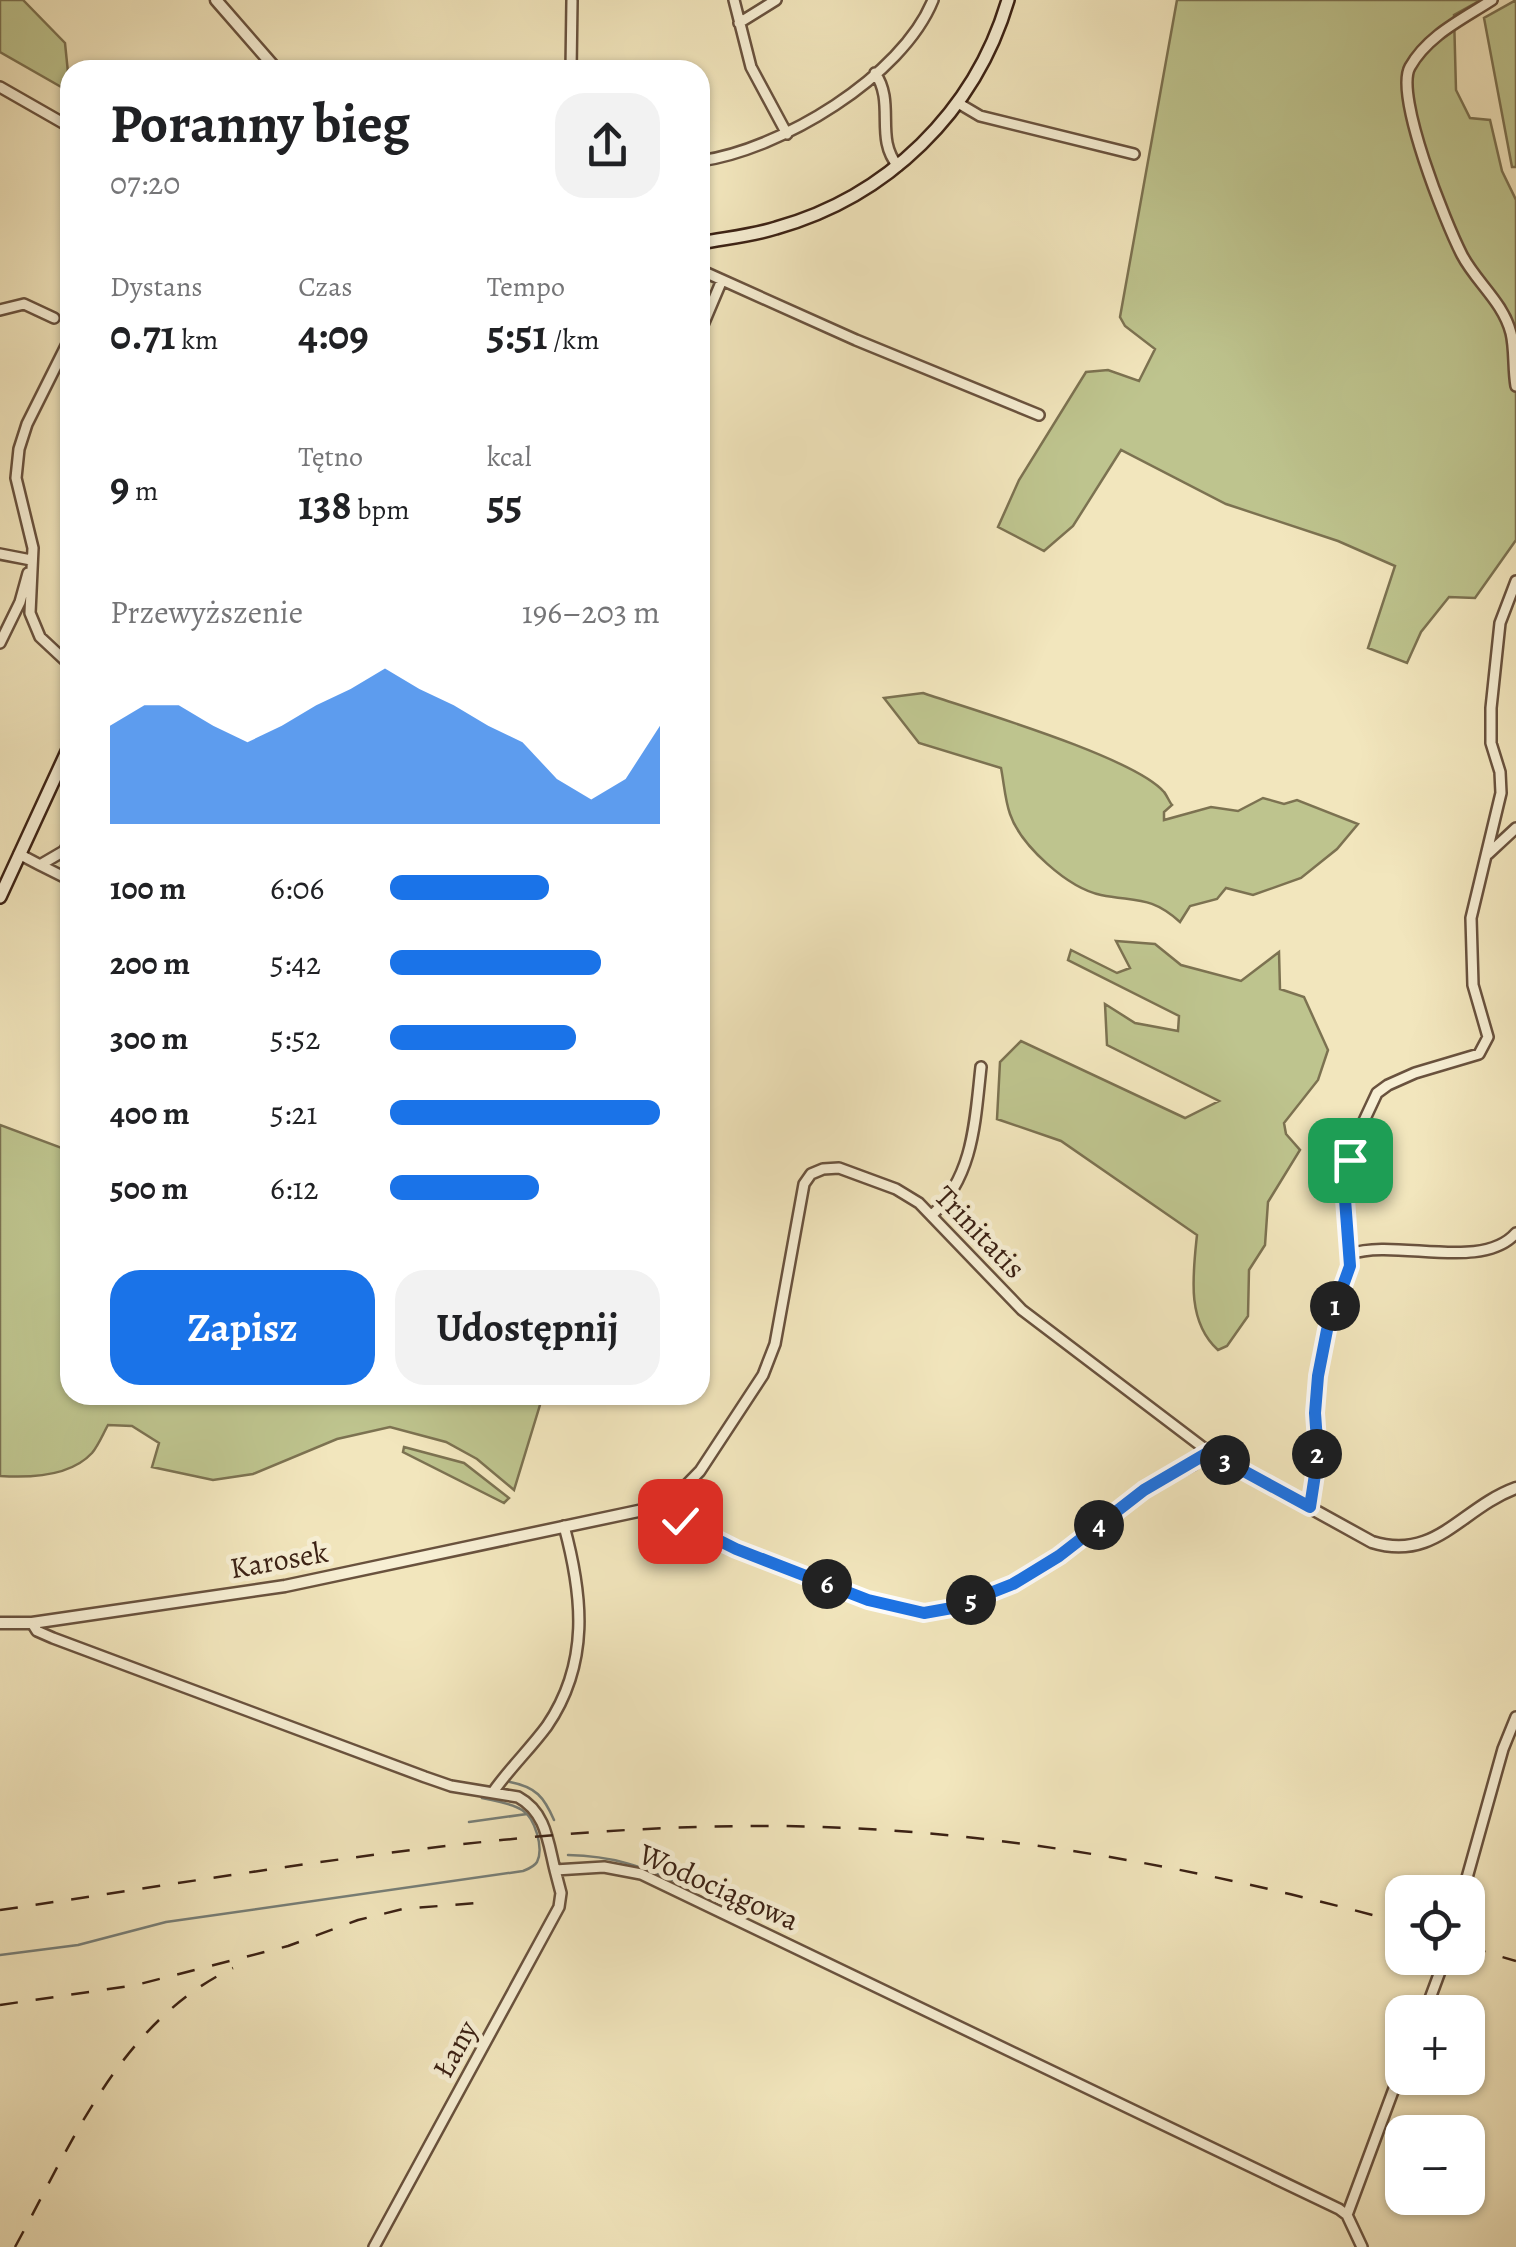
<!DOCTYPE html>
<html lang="pl">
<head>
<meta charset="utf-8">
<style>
	:root { --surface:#fff; --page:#f2f2f2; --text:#202124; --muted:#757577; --accent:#1a73e8 }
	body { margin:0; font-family:Alegreya,serif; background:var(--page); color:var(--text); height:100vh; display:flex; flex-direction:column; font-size:38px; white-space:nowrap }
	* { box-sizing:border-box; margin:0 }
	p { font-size:32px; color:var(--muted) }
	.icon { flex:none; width:55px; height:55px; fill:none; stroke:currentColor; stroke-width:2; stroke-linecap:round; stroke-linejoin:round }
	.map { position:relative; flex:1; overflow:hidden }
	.drawer { position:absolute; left:60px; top:60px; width:650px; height:1345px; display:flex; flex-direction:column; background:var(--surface); border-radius:30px; box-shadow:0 2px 8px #0004 }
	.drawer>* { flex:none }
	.fabs { position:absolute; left:1385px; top:1875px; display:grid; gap:20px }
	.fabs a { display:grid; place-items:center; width:100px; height:100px; border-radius:20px; background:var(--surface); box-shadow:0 2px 8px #0004; font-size:50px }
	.pin { position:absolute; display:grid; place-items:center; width:85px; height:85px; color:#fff; margin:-42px; border-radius:20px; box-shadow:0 5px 15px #0006 }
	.km { position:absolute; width:50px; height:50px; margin:-25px; border-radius:50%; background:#222; color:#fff; font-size:28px; line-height:50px; text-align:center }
	.round { display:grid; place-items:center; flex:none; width:105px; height:105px; border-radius:30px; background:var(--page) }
	.head { display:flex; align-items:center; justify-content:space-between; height:170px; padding:0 50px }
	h1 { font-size:55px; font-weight:700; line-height:75px }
	.stats { display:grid; grid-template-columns:repeat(3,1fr); gap:15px; height:170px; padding:10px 50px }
	.stats div { display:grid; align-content:center }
	.stats b { font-size:42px; font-weight:700 }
	.stats small { font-size:28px; font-weight:400 }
	.stats p { font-size:28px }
	.chart { height:280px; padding:20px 50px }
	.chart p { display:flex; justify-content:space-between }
	.chart svg { width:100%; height:180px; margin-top:10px; fill:var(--accent); opacity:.7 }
	.primary-button { display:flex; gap:20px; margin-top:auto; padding:20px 50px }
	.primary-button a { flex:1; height:115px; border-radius:30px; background:var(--accent); color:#fff; font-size:40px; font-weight:700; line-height:115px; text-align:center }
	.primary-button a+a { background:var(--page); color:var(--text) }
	ul { padding:0 50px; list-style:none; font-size:32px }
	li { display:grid; grid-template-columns:160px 120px 1fr; align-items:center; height:75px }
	li i { height:25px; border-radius:12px; background:var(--accent) }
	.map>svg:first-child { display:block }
</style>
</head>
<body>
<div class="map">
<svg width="1516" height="2247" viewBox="0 0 1516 2247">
	<rect width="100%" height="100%" fill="#f2e6bd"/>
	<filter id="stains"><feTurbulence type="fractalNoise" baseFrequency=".002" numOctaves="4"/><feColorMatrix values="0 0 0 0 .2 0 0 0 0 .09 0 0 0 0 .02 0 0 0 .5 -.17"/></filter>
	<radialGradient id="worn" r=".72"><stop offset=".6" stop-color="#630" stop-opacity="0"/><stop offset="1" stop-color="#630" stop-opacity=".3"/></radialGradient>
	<path fill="#bec48e" stroke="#7c7251" stroke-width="2.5" d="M 0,0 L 23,0 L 65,43 L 70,92 L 0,52 Z
		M 1177,0 L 1481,0 L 1454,15 L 1456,90 L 1470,118 L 1490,120 L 1502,171 L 1516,200 L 1516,540 L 1475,598 L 1449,597 L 1421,632 L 1407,663 L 1368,648 L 1395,566 L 1338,541 L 1226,504 L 1121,450 L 1073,526 L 1044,551 L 998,527 L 1019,480 L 1086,372 L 1108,370 L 1139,381 L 1155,349 L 1125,326 L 1120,317 Z
		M 1516,0 L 1516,167 L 1512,167 L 1484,18 Z
		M 923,693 C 973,710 1134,757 1164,792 C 1166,794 1170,803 1172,805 L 1164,812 L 1164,820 L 1211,807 L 1238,811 L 1263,798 L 1284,804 L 1297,800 L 1358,824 L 1337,849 L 1301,878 L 1253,895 L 1226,888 L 1217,899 L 1190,906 L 1180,922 C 1151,896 1137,902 1101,895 C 1068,888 1021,846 1010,814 C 1005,800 1004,783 1001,768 L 919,743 L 884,698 Z
		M 1116,941 L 1155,944 L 1181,965 L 1241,981 L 1279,952 L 1280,989 L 1304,997 L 1328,1050 L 1318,1080 L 1284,1123 L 1286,1134 L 1300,1150 L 1268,1202 L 1265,1245 L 1249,1270 L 1248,1316 L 1227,1346 L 1218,1350 C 1186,1321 1193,1274 1197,1235 L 1061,1141 L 997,1119 L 1000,1062 L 1021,1041 L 1185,1118 L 1219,1101 L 1107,1045 L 1105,1004 L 1135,1023 L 1178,1031 L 1179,1016 L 1068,960 L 1071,950 L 1117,973 L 1130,968 Z
		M 0,1125 L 70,1151 L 70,1395 L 543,1395 L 514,1490 L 477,1459 L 446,1442 L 390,1427 L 337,1439 L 253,1474 L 213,1480 L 152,1467 L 159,1443 L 132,1426 L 108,1425 C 103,1434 98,1446 92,1453 C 70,1477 30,1478 0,1476 Z
		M 404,1447 L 464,1463 L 509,1498 L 504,1503 L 403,1452 Z"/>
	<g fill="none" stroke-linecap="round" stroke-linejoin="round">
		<path stroke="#777f78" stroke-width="2.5" d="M 510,1782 C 536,1787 544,1797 554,1820
			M 469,1822 L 527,1814
			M 568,1855 C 614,1856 640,1866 682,1884
			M 0,1955 L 78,1945 L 166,1922 L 523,1871 C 528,1869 534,1867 537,1862 C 544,1848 535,1818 522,1810 C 511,1803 495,1801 482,1798"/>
		<defs>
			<path id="minor" d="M 734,0 L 751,67 L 787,134
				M 1492,0 C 1463,19 1428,35 1410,67 C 1394,95 1446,224 1462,255 C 1476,282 1503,302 1511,333 C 1515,349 1513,369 1516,386
				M 739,23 L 776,0
				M 571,70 L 572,1
				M 875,73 C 896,103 874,138 898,166
				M 0,87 L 70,127
				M 958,103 L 980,116 L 1134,154
				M 700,161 C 780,150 902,77 933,0
				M 700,270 L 856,340 L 1039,415
				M 0,310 L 24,304 L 54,318
				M 700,332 L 722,280
				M 70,338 L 27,424 L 19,449 L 16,478 L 33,548 L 30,613 L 40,637 L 70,665
				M 0,554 L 31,560
				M 0,643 L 20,602 L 28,573
				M 19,854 L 40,865 L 64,851 L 70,841
				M 1488,854 L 1516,828
				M 40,865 L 70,880
				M 932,1215 C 974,1176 975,1120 981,1067
				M 1350,1254 C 1395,1238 1482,1272 1516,1233
				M 1310,1507 L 1318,1455 L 1315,1413 L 1317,1375 L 1327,1330 L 1350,1266 L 1345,1186 L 1355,1140 L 1377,1093 L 1388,1085 L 1415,1073 L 1479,1054 L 1488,1037 L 1473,985 L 1471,918 L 1501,793 L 1500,772 L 1491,743 L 1491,708 L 1500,623 L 1516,581
				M 661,1511 L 700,1471 L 763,1375 L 775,1344 L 804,1184 L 811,1174 L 823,1169 L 839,1168 L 896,1189 L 919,1203 L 1022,1310 L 1209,1452
				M 32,1623 L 37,1631 L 53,1638 L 425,1777 L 451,1786 L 518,1797 C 546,1812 548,1842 555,1870 L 604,1867 L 641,1874 L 1339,2209 L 1347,2215 L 1362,2247
				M 493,1792 C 509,1769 530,1749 547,1726 C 590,1663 583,1596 564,1526
				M 1463,1892 L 1503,1749 L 1516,1717
				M 1425,2012 L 1445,1958
				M 1347,2215 L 1402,2067
				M 374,2247 L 559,1907 L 561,1893 L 555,1870"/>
			<path id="tertiary" d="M 216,0 L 277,70
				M 0,1623 L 32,1623 L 285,1586 L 643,1510 L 661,1511 L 735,1549 L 868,1599 L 924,1613 L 952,1608 L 1013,1583 L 1059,1556 L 1145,1490 L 1192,1465 L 1209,1452 L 1372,1542 C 1436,1562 1461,1508 1516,1488"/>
			<path id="secondary" d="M 700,243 C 725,238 751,236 776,228 C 887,197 975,112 1008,0
				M 0,897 L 70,745"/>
		</defs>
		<use href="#minor" stroke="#69523e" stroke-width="14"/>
		<use href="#tertiary" stroke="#69523e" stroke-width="15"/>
		<use href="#secondary" stroke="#3b2114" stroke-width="16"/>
		<use href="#minor" stroke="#f7efd4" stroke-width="9"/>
		<use href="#tertiary" stroke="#f7efd4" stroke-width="10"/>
		<use href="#secondary" stroke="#f7efd4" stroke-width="11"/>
		<path stroke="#3b2114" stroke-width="2.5" stroke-dasharray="18 18" stroke-linecap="butt" d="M 0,1910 C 247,1874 494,1828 745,1826 C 968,1824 1188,1864 1402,1923
			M 1468,1947 L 1516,1961
			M 0,2005 L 136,1985 L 288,1946 L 358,1920 L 403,1909 L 487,1902
			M 15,2247 C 72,2143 120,2022 233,1968"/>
	</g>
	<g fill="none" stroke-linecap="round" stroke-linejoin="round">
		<defs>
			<path id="route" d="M 680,1521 L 736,1549 L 868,1600 L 924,1613 L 952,1608 L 1013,1584 L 1059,1556 L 1144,1490 L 1209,1452 L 1310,1507 L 1318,1455 L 1315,1413 L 1318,1376 L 1327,1330 L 1350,1266 L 1344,1186 L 1350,1160"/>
		</defs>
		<use href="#route" stroke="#fff" stroke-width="20"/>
		<use href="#route" stroke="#1a73e8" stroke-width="12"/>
	</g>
	<g text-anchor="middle" stroke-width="10" stroke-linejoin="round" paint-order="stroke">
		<g font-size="30" fill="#3b2114" stroke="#f7efd4">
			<text transform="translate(980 1232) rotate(46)" y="10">Trinitatis</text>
			<text transform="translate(279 1560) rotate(-10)" y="10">Karosek</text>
			<text transform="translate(719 1887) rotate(24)" y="10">Wodociągowa</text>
			<text transform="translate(455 2049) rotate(-61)" y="10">Łany</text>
		</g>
	</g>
	<rect width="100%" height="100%" filter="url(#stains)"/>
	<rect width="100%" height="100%" fill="url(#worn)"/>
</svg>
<div class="fabs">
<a><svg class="icon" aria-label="locate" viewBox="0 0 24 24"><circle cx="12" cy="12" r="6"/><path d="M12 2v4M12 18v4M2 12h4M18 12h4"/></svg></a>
<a>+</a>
<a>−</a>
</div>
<div class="pin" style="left:1350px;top:1160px;background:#1e9e55"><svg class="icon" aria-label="arrive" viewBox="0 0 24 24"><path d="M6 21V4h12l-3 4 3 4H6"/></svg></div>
<div class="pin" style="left:680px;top:1521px;background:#d93025"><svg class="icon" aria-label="check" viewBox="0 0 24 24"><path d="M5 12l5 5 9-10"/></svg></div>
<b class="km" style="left:1335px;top:1306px">1</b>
<b class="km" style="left:1317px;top:1454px">2</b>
<b class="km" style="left:1225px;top:1460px">3</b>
<b class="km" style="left:1099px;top:1525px">4</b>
<b class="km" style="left:971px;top:1600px">5</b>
<b class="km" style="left:827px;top:1584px">6</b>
<section class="drawer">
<div class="head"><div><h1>Poranny bieg</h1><p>07:20</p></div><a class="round"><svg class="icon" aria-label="share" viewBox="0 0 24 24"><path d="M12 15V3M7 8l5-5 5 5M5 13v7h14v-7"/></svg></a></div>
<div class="stats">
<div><p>Dystans</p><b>0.71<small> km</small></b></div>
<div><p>Czas</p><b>4:09</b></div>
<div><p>Tempo</p><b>5:51<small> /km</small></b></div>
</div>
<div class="stats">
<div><b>9<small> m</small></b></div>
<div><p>Tętno</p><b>138<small> bpm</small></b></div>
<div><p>kcal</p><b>55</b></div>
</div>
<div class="chart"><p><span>Przewyższenie</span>196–203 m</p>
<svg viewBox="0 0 160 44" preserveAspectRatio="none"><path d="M0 44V20L10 15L20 15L30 20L40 24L50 20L60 15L70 11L80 6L90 11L100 15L110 20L120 24L130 33L140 38L150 33L160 20V44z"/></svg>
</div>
<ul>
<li><b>100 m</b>6:06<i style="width:59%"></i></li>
<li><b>200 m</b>5:42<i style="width:78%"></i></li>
<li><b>300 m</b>5:52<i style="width:69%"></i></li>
<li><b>400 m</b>5:21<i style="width:100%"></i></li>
<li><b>500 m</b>6:12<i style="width:55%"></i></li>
</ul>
<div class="primary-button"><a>Zapisz</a><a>Udostępnij</a></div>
</section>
</div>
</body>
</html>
